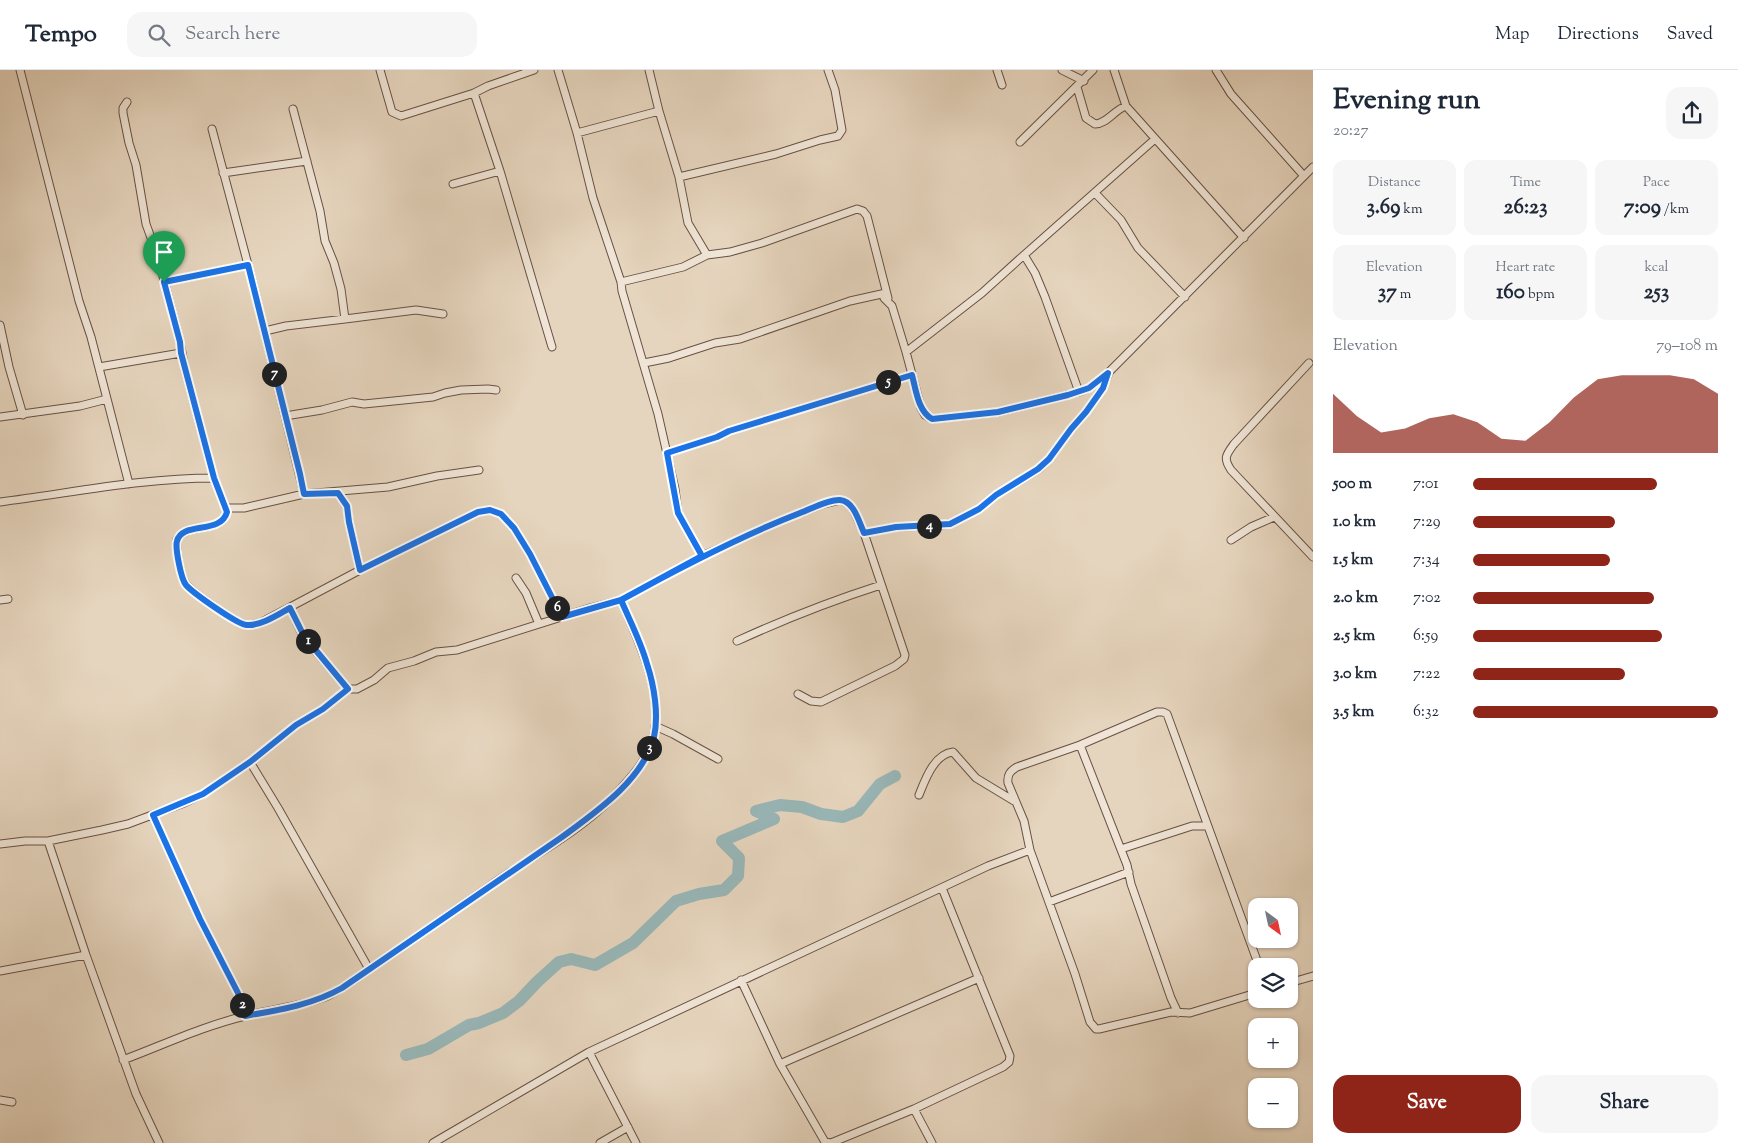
<!DOCTYPE html>
<html lang="en">
<head>
<meta charset="utf-8">
<style>
	:root { --surface:#fff; --page:#f6f6f7; --text:#1f2937; --muted:#747a83; --line:#e0e1e3; --accent:#8f2418 }
	body { margin:0; font-family:"Sorts Mill Goudy",serif; background:var(--page); color:var(--text); height:100vh; display:flex; flex-direction:column; font-size:19px; white-space:nowrap }
	* { box-sizing:border-box; margin:0 }
	p { font-size:16px; color:var(--muted) }
	.icon { flex:none; width:28px; height:28px; fill:none; stroke:currentColor; stroke-width:2; stroke-linecap:round; stroke-linejoin:round }
	.map { position:relative; flex:1; overflow:hidden }
	.drawer { display:flex; flex-direction:column; background:var(--surface); width:425px }
	.drawer>* { flex:none }
	.needle { width:32px; rotate:147deg }
	.buttons { position:absolute; left:1248px; top:828px; display:grid; gap:10px }
	.buttons a { display:grid; place-items:center; width:50px; height:50px; border-radius:10px; background:var(--surface); box-shadow:0 1px 4px #0004; font-size:25px }
	.pin { position:absolute; display:grid; place-items:center; width:42px; height:42px; color:#fff; margin:-51px -21px; border-radius:50% 50% 50% 0; rotate:-45deg; box-shadow:0 0 5px #0007 }
	.pin .icon { rotate:45deg }
	.km { position:absolute; width:25px; height:25px; margin:-12px; border-radius:50%; background:#222; color:#fff; font-size:14px; line-height:25px; text-align:center }
	.round { display:grid; place-items:center; flex:none; width:52px; height:52px; border-radius:15px; background:var(--page) }
	.summary { display:flex; align-items:center; justify-content:space-between; height:85px; padding:0 20px }
	h1 { font-size:28px; font-weight:700; line-height:38px }
	.figures { display:grid; grid-template-columns:repeat(3,1fr); gap:8px; height:85px; padding:5px 20px }
	.figures div { display:grid; align-content:center; border-radius:12px; background:var(--page); text-align:center }
	.figures b { font-size:21px; font-weight:700 }
	.figures small { font-size:14px; font-weight:400 }
	.figures p { font-size:14px }
	.chart { height:140px; padding:10px 20px }
	.chart p { display:flex; justify-content:space-between }
	.chart svg { width:100%; height:90px; margin-top:5px; fill:var(--accent); opacity:.7 }
	.action { display:flex; gap:10px; margin-top:auto; padding:10px 20px }
	.action a { flex:1; height:58px; border-radius:15px; background:var(--accent); color:#fff; font-size:20px; font-weight:700; line-height:58px; text-align:center }
	.action a+a { background:var(--page); color:var(--text) }
	ul { padding:0 20px; list-style:none; font-size:16px }
	li { display:grid; grid-template-columns:80px 60px 1fr; align-items:center; height:38px }
	li i { height:12px; border-radius:6px; background:var(--accent) }
	header { display:flex; align-items:center; gap:30px; box-sizing:border-box; height:70px; padding:0 25px; background:var(--surface); border-bottom:1px solid var(--line) }
	header strong { font-size:24px }
	nav { display:flex; gap:28px; margin-inline-start:auto; font-size:18px }
	.search { width:350px; height:45px; background:var(--page); display:flex; align-items:center; gap:12px; box-sizing:border-box; padding:0 18px; border-radius:15px; color:var(--muted); font-size:19px }
	main { display:flex; flex:1; min-height:0 }
	.map>svg:first-child { display:block }
</style>
</head>
<body>
<header>
<strong>Tempo</strong>
<div class="search"><svg class="icon" aria-label="search" viewBox="0 0 24 24"><circle cx="10" cy="10" r="6"/><path d="M15 15l6 6"/></svg>Search here</div>
<nav><a>Map</a><a>Directions</a><a>Saved</a></nav>
</header>
<main>
<div class="map">
<svg width="1313" height="1073" viewBox="0 0 1313 1073">
	<rect width="100%" height="100%" fill="#e6d5be"/>
	<filter id="stains"><feTurbulence type="fractalNoise" baseFrequency=".004" numOctaves="4"/><feColorMatrix values="0 0 0 0 .2 0 0 0 0 .09 0 0 0 0 .02 0 0 0 .5 -.17"/></filter>
	<radialGradient id="worn" r=".72"><stop offset=".6" stop-color="#630" stop-opacity="0"/><stop offset="1" stop-color="#630" stop-opacity=".3"/></radialGradient>
	<g fill="none" stroke-linecap="round" stroke-linejoin="round">
		<path stroke="#98b7b8" stroke-width="12" d="M 406,985 L 428,979 L 469,955 L 479,953 L 503,943 L 519,931 L 537,912 L 559,892 L 571,889 L 595,895 L 633,873 L 676,831 L 699,824 L 724,820 L 738,806 L 739,788 L 722,771 L 774,749 L 756,741 L 780,735 L 802,737 L 821,744 L 843,747 L 858,741 L 880,714 L 895,706"/>
		<defs>
			<path id="minor" d="M 20,0 L 79,231 L 91,267 L 129,414
				M 380,0 L 392,42 L 401,46 L 474,23 L 488,16 L 534,0
				M 558,0 L 577,63 L 593,128 L 621,212 L 622,221 L 658,344 L 675,419 L 678,443 L 702,486
				M 649,0 L 659,41
				M 997,0 L 1002,15
				M 1062,0 L 1084,11
				M 1114,0 L 1126,36 L 1244,168
				M 1077,17 L 1086,48 L 1095,54 C 1107,54 1114,40 1126,36
				M 474,23 L 500,101 L 552,277
				M 127,32 L 123,38 L 123,43 L 129,73 L 136,95 L 146,154 L 158,187 L 180,272 L 185,299 L 214,408 L 227,442 C 221,464 189,452 177,469 C 176,479 180,507 186,514 C 193,523 239,555 248,555 C 252,555 256,553 260,553 L 360,500 L 478,442 L 490,440 L 501,444 L 514,458 L 530,484 L 562,547
				M 212,59 L 251,206 L 304,424
				M 577,63 L 659,41 L 679,107 L 688,153 L 707,185
				M 1020,72 L 1093,0
				M 223,103 L 307,91
				M 1304,106 L 1313,97
				M 679,107 L 776,84 L 820,70 L 838,66 L 842,60 L 835,20 L 828,0
				M 453,114 L 500,101
				M 1095,123 L 1121,150 L 1138,178 L 1185,227
				M 1024,185 L 1155,69
				M 164,212 L 248,195
				M 621,212 L 683,197 L 707,185 L 730,182 L 762,173 L 857,139 L 863,141 L 867,146 L 888,228
				M 345,249 L 416,240 L 443,244
				M 0,255 L 9,297 L 23,345
				M 265,261 L 286,256 L 345,249 L 341,219 L 334,193 L 325,171 L 320,141 L 293,39
				M 906,282 L 921,338 L 925,345 L 932,349 L 999,342 L 1079,322
				M 644,293 L 669,288 L 715,273 L 740,269 L 850,231 L 886,223 L 884,228 L 892,236 L 906,282 L 982,223 L 1024,185 L 1035,203 L 1045,227 L 1079,322 L 1089,318 L 1108,303 L 1304,106 L 1231,24 L 1216,0
				M 1309,293 L 1234,374 C 1226,385 1223,388 1231,400 L 1313,487
				M 99,297 L 181,283
				M 285,346 L 322,340 L 352,332 L 364,334 L 433,327 L 445,323 L 461,320 L 488,319 L 496,320
				M 0,347 L 80,336 L 107,329
				M 667,383 L 717,367 L 729,361 L 912,305
				M 338,423 L 347,436 L 349,452 L 360,500
				M 0,432 C 71,423 143,408 214,408
				M 226,438 L 244,438 L 304,424 L 388,417 L 437,406 L 479,400
				M 864,463 L 896,457 L 933,456 L 950,454 L 979,439 L 996,425 L 1039,399 L 1049,389 L 1071,359 L 1086,342 L 1103,317 L 1108,305
				M 1231,470 L 1251,457 L 1274,447
				M 516,508 L 526,523 L 539,554
				M 0,530 L 8,529
				M 290,538 L 303,566 L 348,619
				M 737,571 C 785,549 831,531 881,515
				M 655,656 L 673,664 L 718,689
				M 1080,675 L 1127,795 L 1131,814 L 1171,928 L 1178,943
				M 250,692 L 278,738 L 369,899
				M 919,725 C 925,710 934,684 953,682 L 976,708 L 1014,731
				M 153,745 L 200,849 L 238,923 L 245,946
				M 48,771 L 86,885 L 136,1024 L 159,1073
				M 0,774 L 25,771 L 48,771 L 102,760 L 128,754 L 184,733 L 203,724 L 250,692 L 296,655 L 323,639 L 348,619 L 357,619 L 374,610 L 388,598 L 414,591 L 436,582 L 457,580 L 590,538 L 621,530 L 702,486 L 782,450 L 823,434 L 840,430 L 849,434 L 853,439 L 864,463 L 905,585 L 904,589 L 895,596 L 821,632 L 811,631 L 798,624
				M 1121,779 L 1192,756 L 1207,756
				M 1049,832 L 1129,802
				M 0,901 L 86,885
				M 741,910 L 780,994 L 825,1072 L 831,1073 L 914,1039 L 1003,997 L 1009,992 L 1010,986 L 942,818
				M 1289,913 L 1313,906
				M 1256,923 L 1190,943 L 1171,942 L 1099,959 L 1096,959 L 1090,952 L 1075,904 L 1030,780 L 1024,751 L 1008,713 C 1007,705 1010,701 1017,697 L 1080,675 L 1157,642 L 1163,642 L 1167,644 L 1259,896
				M 589,982 L 636,1073
				M 123,990 C 163,975 203,956 245,946 C 271,939 299,937 325,927 C 342,920 359,906 374,896 C 413,870 451,843 490,816 C 530,787 576,764 611,729 C 628,711 649,690 654,665 C 663,619 638,571 621,530
				M 780,994 L 979,908
				M 0,1030 L 12,1032
				M 914,1039 L 932,1073
				M 433,1073 L 589,982 L 988,796 L 1030,780
				M 600,1073 L 628,1057"/>
		</defs>
		<use href="#minor" stroke="#685144" stroke-width="9"/>
		<use href="#minor" stroke="#efe4d5" stroke-width="7"/>
	</g>
	<g fill="none" stroke-linecap="round" stroke-linejoin="round">
		<defs>
			<path id="route" d="M 164,212 L 180,272 L 181,283 L 214,408 L 227,442 C 221,465 182,451 177,471 C 175,478 181,509 186,515 C 193,523 238,555 247,555 C 261,556 279,544 290,538 L 304,566 L 348,619 L 323,639 L 296,655 L 250,692 L 203,724 L 153,745 L 200,849 L 238,923 L 245,946 C 279,940 312,935 342,918 L 562,767 C 596,742 643,710 654,667 C 659,645 654,615 647,594 C 641,572 630,551 621,530 C 679,498 738,467 800,443 C 811,439 829,429 840,430 C 854,431 859,452 864,463 L 896,457 L 950,454 L 979,439 L 996,425 L 1038,399 L 1049,389 L 1071,359 L 1086,342 L 1103,318 L 1108,303 L 1089,318 L 1068,325 L 998,342 L 932,349 C 918,341 916,320 912,305 L 729,361 L 717,367 L 667,383 L 678,443 L 702,486 L 621,530 L 562,547 L 530,484 L 514,458 L 501,444 L 490,440 L 478,442 L 360,500 L 349,452 L 347,436 L 338,423 L 304,424 L 300,404 L 248,195 L 164,212"/>
		</defs>
		<use href="#route" stroke="#fff" stroke-width="10"/>
		<use href="#route" stroke="#1a73e8" stroke-width="6"/>
	</g>
	<rect width="100%" height="100%" filter="url(#stains)"/>
	<rect width="100%" height="100%" fill="url(#worn)"/>
</svg>
<div class="buttons">
<a><svg class="needle" viewBox="-14 -14 28 28"><path d="M0-13l5 13h-10z" fill="#e53935"/><path d="M0 13l5-13h-10z" fill="#747a83"/></svg></a>
<a><svg class="icon" aria-label="layers" viewBox="0 0 24 24"><path d="M12 4l9 5-9 5-9-5zM3 14l9 5 9-5"/></svg></a>
<a>+</a>
<a>−</a>
</div>
<div class="pin" style="left:164px;top:212px;background:#1e9e55"><svg class="icon" aria-label="arrive" viewBox="0 0 24 24"><path d="M6 21V4h12l-3 4 3 4H6"/></svg></div>
<b class="km" style="left:308px;top:571px">1</b>
<b class="km" style="left:242px;top:935px">2</b>
<b class="km" style="left:649px;top:678px">3</b>
<b class="km" style="left:929px;top:456px">4</b>
<b class="km" style="left:888px;top:312px">5</b>
<b class="km" style="left:557px;top:538px">6</b>
<b class="km" style="left:274px;top:304px">7</b>
</div>
<section class="drawer">
<div class="summary"><div><h1>Evening run</h1><p>20:27</p></div><a class="round"><svg class="icon" aria-label="share" viewBox="0 0 24 24"><path d="M12 15V3M7 8l5-5 5 5M5 13v7h14v-7"/></svg></a></div>
<div class="figures">
<div><p>Distance</p><b>3.69<small> km</small></b></div>
<div><p>Time</p><b>26:23</b></div>
<div><p>Pace</p><b>7:09<small> /km</small></b></div>
</div>
<div class="figures">
<div><p>Elevation</p><b>37<small> m</small></b></div>
<div><p>Heart rate</p><b>160<small> bpm</small></b></div>
<div><p>kcal</p><b>253</b></div>
</div>
<div class="chart"><p><span>Elevation</span>79–108 m</p>
<svg viewBox="0 0 160 44" preserveAspectRatio="none"><path d="M0 44V15L10 26L20 34L30 32L40 27L50 25L60 29L70 37L80 38L90 29L100 17L110 8L120 6L130 6L140 6L150 8L160 15V44z"/></svg>
</div>
<ul>
<li><b>500 m</b>7:01<i style="width:75%"></i></li>
<li><b>1.0 km</b>7:29<i style="width:58%"></i></li>
<li><b>1.5 km</b>7:34<i style="width:56%"></i></li>
<li><b>2.0 km</b>7:02<i style="width:74%"></i></li>
<li><b>2.5 km</b>6:59<i style="width:77%"></i></li>
<li><b>3.0 km</b>7:22<i style="width:62%"></i></li>
<li><b>3.5 km</b>6:32<i style="width:100%"></i></li>
</ul>
<div class="action"><a>Save</a><a>Share</a></div>
</section>
</main>
</body>
</html>
